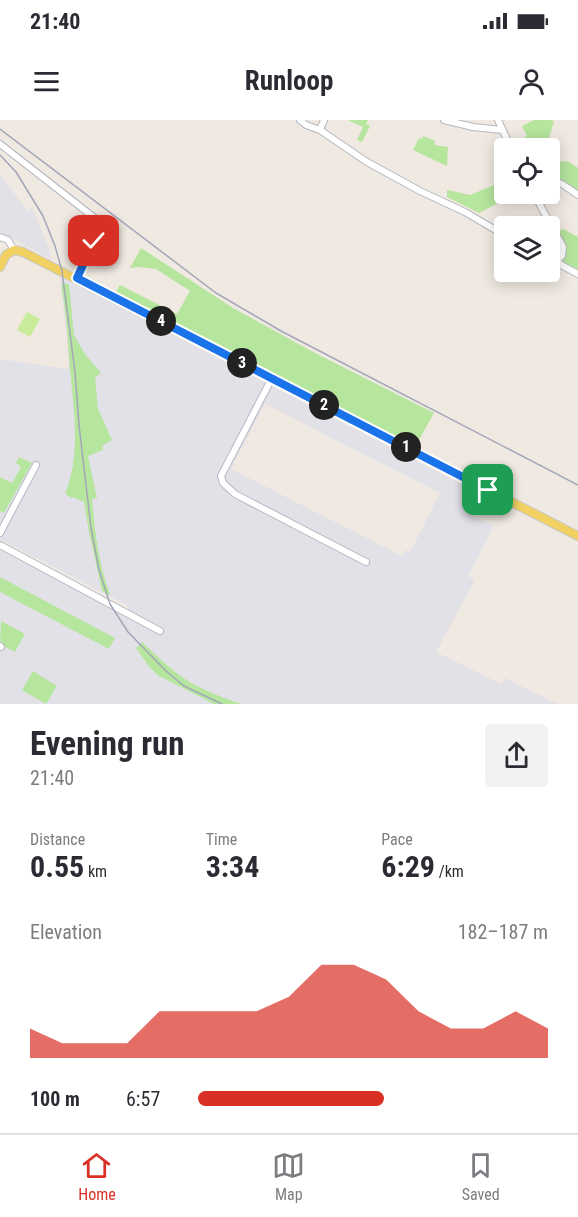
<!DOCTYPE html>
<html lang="en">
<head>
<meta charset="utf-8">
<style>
	:root { --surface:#fff; --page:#f2f2f3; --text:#2b2b33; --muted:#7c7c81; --line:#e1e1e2; --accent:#d93025 }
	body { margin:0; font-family:"Roboto Condensed",sans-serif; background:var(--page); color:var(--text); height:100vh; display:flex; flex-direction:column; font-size:22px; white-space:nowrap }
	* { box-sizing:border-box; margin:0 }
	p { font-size:20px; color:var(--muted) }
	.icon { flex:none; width:33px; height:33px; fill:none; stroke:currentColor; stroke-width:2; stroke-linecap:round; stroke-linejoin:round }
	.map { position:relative; height:584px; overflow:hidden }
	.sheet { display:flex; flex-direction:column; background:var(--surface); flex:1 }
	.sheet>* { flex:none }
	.tools { position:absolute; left:494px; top:18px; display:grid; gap:12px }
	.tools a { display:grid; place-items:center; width:66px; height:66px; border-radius:6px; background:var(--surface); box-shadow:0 3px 15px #0003; font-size:30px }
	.pin { position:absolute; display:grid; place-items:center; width:51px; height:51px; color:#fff; margin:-26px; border-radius:12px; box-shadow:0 3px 9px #0006 }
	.km { position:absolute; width:30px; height:30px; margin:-15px; border-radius:50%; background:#222; color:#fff; font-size:16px; line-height:30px; text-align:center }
	.round { display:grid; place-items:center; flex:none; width:63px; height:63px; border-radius:6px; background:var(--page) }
	.overview { display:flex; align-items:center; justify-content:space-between; height:102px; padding:0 30px }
	h1 { font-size:33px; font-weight:700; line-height:45px }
	.metrics { display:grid; grid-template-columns:repeat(3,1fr); gap:9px; height:102px; padding:6px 30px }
	.metrics div { display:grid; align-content:center }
	.metrics b { font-size:30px; font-weight:700 }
	.metrics small { font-size:16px; font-weight:400 }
	.metrics p { font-size:16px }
	.chart { height:168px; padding:12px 30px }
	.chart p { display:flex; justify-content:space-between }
	.chart svg { width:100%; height:108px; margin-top:6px; fill:var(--accent); opacity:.7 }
	ul { padding:0 30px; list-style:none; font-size:20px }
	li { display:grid; grid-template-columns:96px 72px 1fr; align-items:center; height:45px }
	li i { height:15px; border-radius:8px; background:var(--accent) }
	.status { display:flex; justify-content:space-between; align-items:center; height:42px; padding:0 30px; background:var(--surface); direction:ltr }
	.status svg { height:16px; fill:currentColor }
	header { display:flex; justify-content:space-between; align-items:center; height:78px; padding:0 30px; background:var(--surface); font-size:27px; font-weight:700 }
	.dock { display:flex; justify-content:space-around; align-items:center; height:84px; border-top:2px solid var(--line); background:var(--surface); font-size:16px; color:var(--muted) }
	.dock a { display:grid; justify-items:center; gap:3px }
	.dock .on { color:var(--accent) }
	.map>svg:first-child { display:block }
</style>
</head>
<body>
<div class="status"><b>21:40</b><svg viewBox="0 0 49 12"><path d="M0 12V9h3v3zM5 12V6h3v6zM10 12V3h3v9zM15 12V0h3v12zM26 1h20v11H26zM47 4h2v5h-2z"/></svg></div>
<header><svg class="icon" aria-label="menu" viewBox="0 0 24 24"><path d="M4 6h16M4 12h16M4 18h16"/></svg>Runloop<svg class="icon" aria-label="person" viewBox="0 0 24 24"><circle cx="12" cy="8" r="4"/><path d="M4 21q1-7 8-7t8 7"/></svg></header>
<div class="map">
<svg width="578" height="584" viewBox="0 0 578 584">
	<rect width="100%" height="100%" fill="#efe9e1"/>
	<path fill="#e3e1e8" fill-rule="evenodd" d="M 0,54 L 28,92 L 32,87 L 50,131 L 51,139 L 0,112 Z
		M 60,158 L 94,174 L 481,374 L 470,395 L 494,406 L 468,456 L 475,460 L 436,532 L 501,564 L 505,558 L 558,584 L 0,584 L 0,429 L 93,477 L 92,479 L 159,514 L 162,507 L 127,489 L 128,486 L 0,419 L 39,347 L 33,344 L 0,406 L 0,239 L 69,249 L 67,219 ZM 265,284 L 440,373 L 410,432 L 405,430 L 402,436 L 231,349 Z"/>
	<path fill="#b6e59e" d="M 348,0 L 368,0 L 366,4 L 370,6 L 362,22 L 357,20 L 363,7 Z
		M 534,0 L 549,0 L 554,1 L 546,28 L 538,26 L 534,28 L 516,28 L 514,23 L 527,16 L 522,6 Z
		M 423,16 L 435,21 L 434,25 L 448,27 L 447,46 L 413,30 L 419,18 L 422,19 Z
		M 568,41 L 578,48 L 578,71 C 568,68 561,59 551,55 L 558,42 Z
		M 504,61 L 504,74 L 516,74 L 479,93 L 447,77 L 447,70 L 470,75 Z
		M 563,109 L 578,117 L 578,152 L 562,144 L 561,140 C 572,133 563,122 558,112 Z
		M 141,128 L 233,188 L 315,233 L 434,293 L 415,327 L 116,172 L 120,165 L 177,194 L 190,171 L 156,149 L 138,147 L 130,148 Z
		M 61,163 L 69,164 L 74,215 L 85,234 L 101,253 L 95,258 L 98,289 L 112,320 L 102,326 L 103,330 L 88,336 L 97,378 L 92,379 C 95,411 98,443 110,474 L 109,475 L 102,471 L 89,412 L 84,382 L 73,377 L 72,378 L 65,374 C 81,334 74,292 70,250 C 68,221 66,192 61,163 Z
		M 19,337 L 32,343 L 4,393 L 0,391 L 0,357 L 12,363 L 21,347 L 16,343 Z
		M 0,457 L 115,518 L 109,529 L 0,472 Z
		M 1,501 L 25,514 L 15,532 L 0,524 Z
		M 142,522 C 158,537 174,553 193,564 C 208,572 224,578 241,584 L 214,584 L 159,556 L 150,548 L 136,528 Z
		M 33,551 L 57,566 L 46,584 L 22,570 Z"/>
	<path fill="#c9ec9a" d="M 27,192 L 40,199 L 30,217 L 17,210 Z"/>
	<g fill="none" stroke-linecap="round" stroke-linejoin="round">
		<defs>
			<path id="minor" d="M 300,0 L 306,5 L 320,10 L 367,42 L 420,71 L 465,92 L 504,115
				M 444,0 L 473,7 L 502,10
				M 498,0 L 511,28
				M 320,10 L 324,0
				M 0,24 L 96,99 L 98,105 L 96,117 L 77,158
				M 549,59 L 562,64 L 578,75
				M 534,74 L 563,127 L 562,136 C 558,139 554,139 549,137
				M 0,117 L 8,120 L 14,130
				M 556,138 L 561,145 L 578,154
				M 272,258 L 221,356 L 223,363 L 235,374 L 366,442
				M 0,413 L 36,345
				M 0,425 L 160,511
				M 0,526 L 1,527"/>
			<path id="major" d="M 0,147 L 6,135 L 14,130 L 23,132 L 578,416"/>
		</defs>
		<use href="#minor" stroke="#b4b7c1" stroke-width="8"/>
		<use href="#major" stroke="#c9c9c9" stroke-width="10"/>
		<use href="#minor" stroke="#fff" stroke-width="6"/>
		<use href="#major" stroke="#f2d163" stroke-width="8"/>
		<path stroke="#a3a6b8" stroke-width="1.5" d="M 0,9 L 216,173 L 281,211 L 578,365
			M 0,35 L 16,52 L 43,96 L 55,126 L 62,151 L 75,252 L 79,305 L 91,408 L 99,450 L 110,484 L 128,512 L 166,551 L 184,566 L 222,584"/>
	</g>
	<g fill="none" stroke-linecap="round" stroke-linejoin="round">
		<defs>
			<path id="route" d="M 94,121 L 77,158 L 488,370"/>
		</defs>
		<use href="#route" stroke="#fff" stroke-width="12"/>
		<use href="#route" stroke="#1a73e8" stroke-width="8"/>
	</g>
</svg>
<div class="tools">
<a><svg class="icon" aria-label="locate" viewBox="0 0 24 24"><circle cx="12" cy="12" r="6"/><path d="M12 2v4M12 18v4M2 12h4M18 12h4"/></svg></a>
<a><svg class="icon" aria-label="layers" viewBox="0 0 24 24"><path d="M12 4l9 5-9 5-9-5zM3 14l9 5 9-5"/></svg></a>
</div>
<div class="pin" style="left:488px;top:370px;background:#1e9e55"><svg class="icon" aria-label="arrive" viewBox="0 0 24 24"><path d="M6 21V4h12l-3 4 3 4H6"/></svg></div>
<div class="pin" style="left:94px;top:121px;background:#d93025"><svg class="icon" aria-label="check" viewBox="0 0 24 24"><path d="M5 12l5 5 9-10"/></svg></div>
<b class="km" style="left:406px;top:327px">1</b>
<b class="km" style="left:324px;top:285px">2</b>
<b class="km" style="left:242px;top:243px">3</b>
<b class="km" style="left:161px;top:201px">4</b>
</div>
<section class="sheet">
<div class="overview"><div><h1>Evening run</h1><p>21:40</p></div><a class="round"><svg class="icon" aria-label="share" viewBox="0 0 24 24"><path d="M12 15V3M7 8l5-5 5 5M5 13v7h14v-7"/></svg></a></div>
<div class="metrics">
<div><p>Distance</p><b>0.55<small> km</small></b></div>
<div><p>Time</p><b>3:34</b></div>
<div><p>Pace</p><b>6:29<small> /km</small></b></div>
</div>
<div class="chart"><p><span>Elevation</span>182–187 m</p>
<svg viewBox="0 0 160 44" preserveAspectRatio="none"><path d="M0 44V32L10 38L20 38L30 38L40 25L50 25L60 25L70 25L80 19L90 6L100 6L110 12L120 25L130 32L140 32L150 25L160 32V44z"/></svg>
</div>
<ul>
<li><b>100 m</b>6:57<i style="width:53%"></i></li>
</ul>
</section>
<nav class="dock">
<a class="on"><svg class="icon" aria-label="home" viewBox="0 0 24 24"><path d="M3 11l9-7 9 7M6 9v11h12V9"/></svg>Home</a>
<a><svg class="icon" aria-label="map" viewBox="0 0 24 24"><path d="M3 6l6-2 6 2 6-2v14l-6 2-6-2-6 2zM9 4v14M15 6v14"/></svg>Map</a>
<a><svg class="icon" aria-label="saved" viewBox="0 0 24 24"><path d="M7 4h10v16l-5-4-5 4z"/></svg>Saved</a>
</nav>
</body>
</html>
